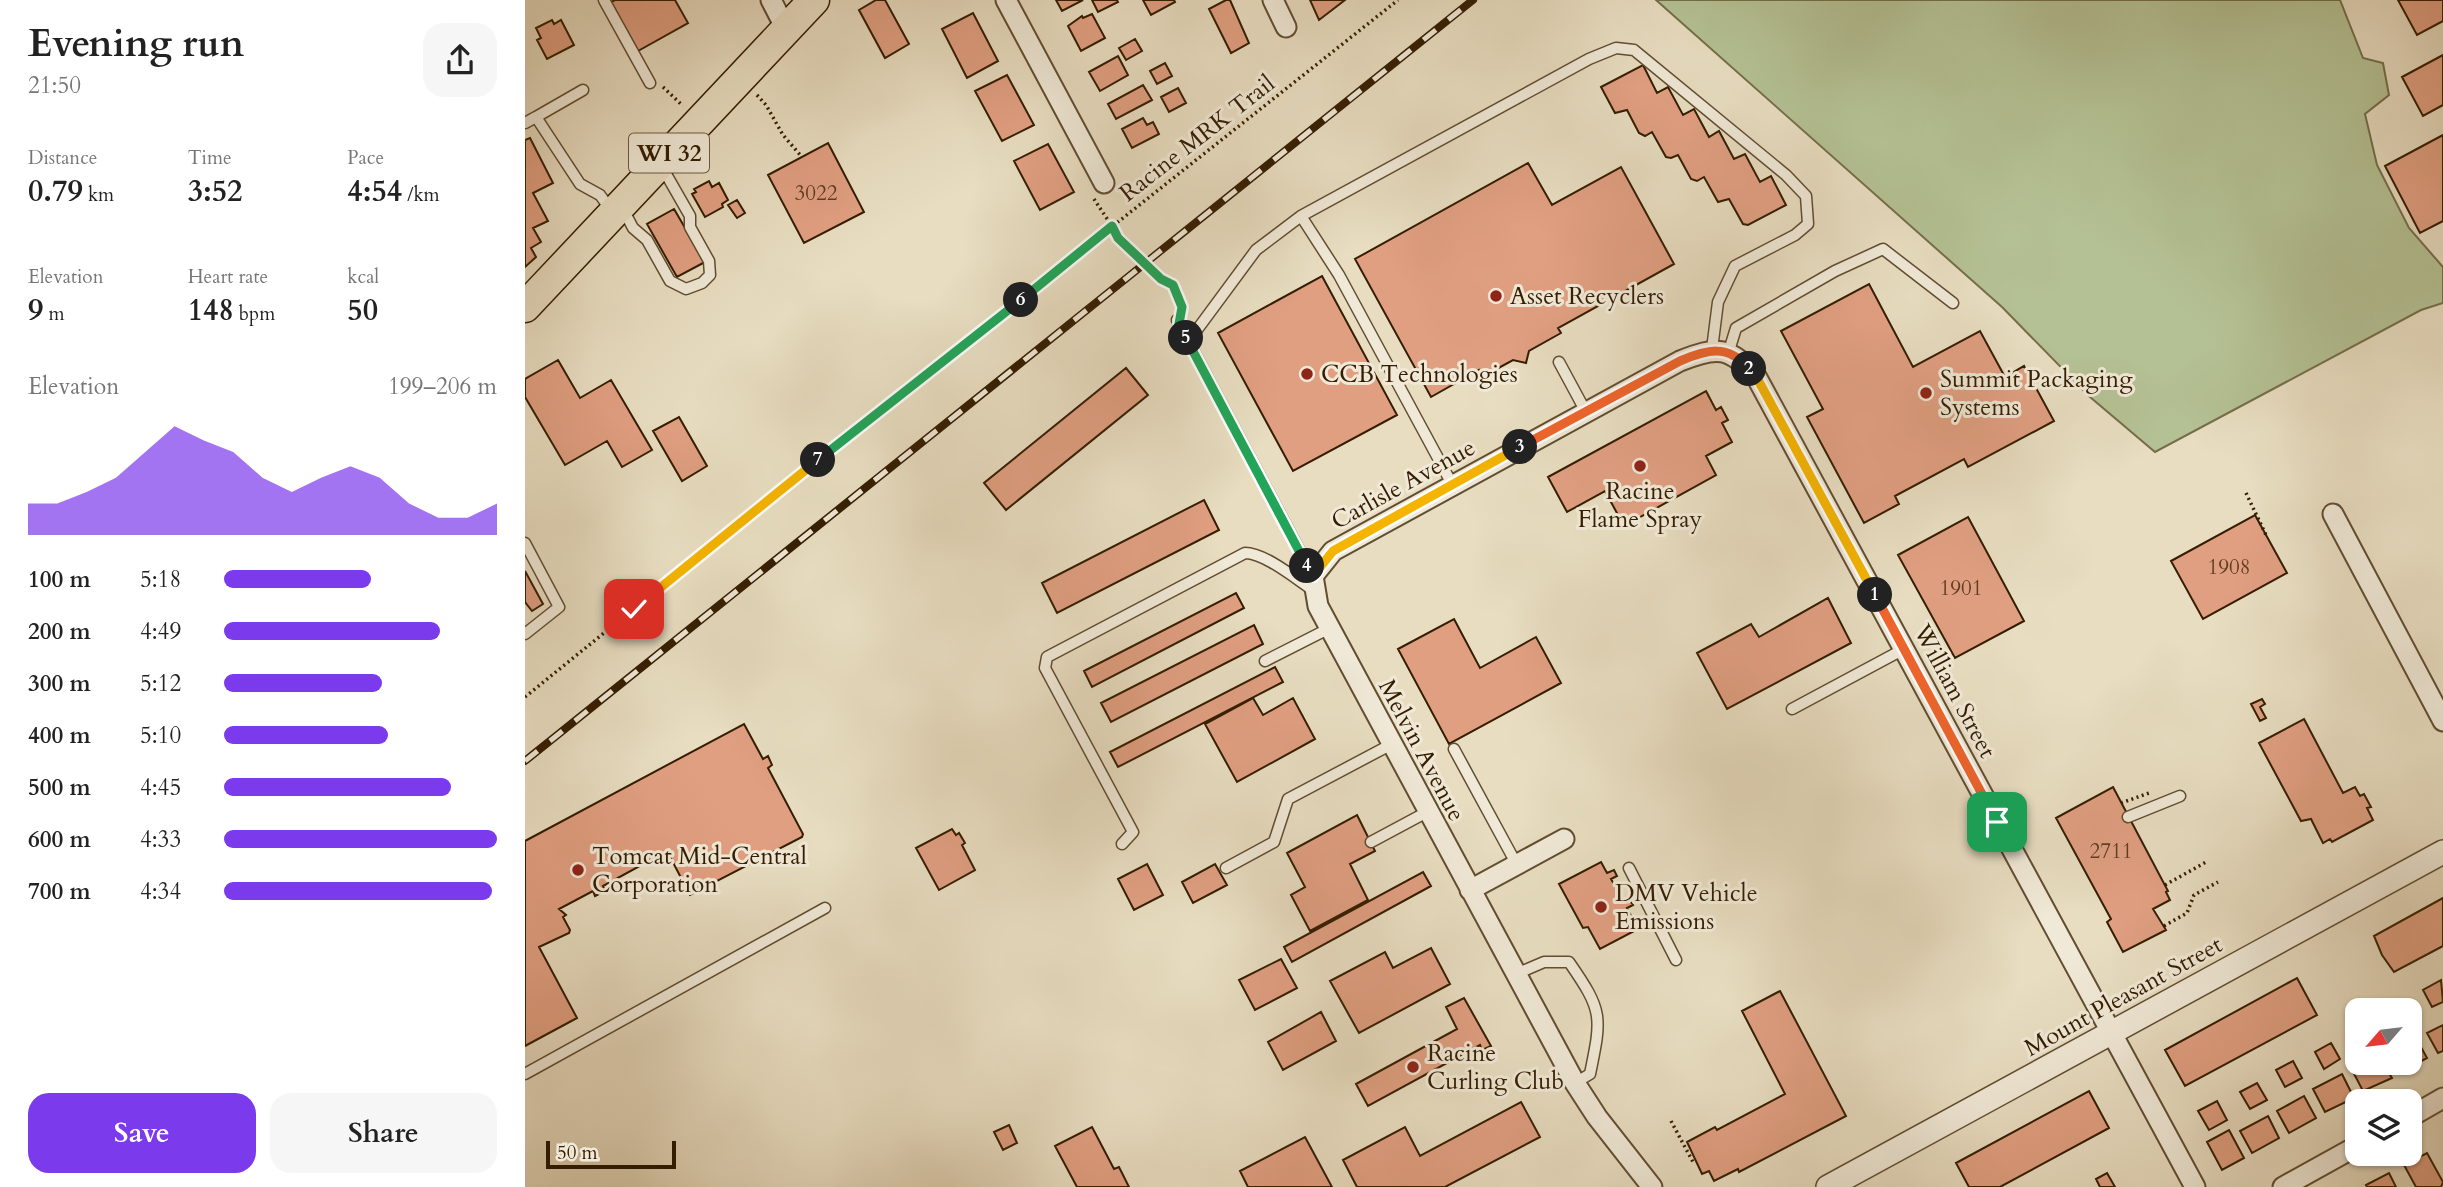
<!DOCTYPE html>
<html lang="en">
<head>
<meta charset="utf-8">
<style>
	:root { --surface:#fff; --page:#f6f6f6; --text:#222; --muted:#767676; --accent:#7c3aed }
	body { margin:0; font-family:Cardo,serif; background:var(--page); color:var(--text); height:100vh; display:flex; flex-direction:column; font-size:26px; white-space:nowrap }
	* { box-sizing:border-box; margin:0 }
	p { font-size:23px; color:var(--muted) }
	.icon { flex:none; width:38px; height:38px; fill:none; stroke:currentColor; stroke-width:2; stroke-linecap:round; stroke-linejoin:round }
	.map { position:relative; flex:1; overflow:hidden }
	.details { display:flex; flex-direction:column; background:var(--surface); width:525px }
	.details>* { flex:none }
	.needle { width:46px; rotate:242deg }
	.controls { position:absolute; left:1820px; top:998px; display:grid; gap:14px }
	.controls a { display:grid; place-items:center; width:77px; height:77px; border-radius:14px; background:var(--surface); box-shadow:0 2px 5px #0004; font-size:35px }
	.scale { position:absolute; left:21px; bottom:18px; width:130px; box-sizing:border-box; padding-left:7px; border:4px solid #341d00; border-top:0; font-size:19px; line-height:24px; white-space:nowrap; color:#341d00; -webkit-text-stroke:5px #f0e9d7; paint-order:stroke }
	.pin { position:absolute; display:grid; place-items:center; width:60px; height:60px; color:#fff; margin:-30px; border-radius:14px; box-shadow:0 4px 10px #0006 }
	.km { position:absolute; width:35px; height:35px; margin:-18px; border-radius:50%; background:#222; color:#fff; font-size:19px; line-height:35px; text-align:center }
	.round { display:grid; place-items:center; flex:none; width:74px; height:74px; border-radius:21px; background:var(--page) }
	.headline { display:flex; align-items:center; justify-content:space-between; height:119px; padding:0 28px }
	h1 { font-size:38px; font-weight:800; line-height:52px }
	.figures { display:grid; grid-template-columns:repeat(3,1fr); gap:10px; height:119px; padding:7px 28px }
	.figures div { display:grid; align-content:center }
	.figures b { font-size:30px; font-weight:800 }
	.figures small { font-size:19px; font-weight:400 }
	.figures p { font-size:19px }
	.chart { height:196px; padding:14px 28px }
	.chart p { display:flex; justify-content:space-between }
	.chart svg { width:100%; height:126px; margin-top:7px; fill:var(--accent); opacity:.7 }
	.cta { display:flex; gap:14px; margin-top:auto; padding:14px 28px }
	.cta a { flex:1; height:80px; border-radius:21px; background:var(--accent); color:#fff; font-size:28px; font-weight:800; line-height:80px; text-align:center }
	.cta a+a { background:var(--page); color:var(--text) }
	ul { padding:0 28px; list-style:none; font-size:23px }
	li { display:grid; grid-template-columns:112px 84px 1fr; align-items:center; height:52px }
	li i { height:18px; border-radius:9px; background:var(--accent) }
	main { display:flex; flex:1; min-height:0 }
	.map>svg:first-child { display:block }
</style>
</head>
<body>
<main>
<section class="details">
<div class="headline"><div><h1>Evening run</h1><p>21:50</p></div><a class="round"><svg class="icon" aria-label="share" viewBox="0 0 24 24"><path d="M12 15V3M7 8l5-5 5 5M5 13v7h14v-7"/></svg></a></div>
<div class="figures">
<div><p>Distance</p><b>0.79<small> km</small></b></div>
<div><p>Time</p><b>3:52</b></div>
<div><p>Pace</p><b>4:54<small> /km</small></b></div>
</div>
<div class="figures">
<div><p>Elevation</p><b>9<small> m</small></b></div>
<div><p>Heart rate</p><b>148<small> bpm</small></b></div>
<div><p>kcal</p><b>50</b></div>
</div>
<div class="chart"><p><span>Elevation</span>199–206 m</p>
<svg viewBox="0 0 160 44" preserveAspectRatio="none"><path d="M0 44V33L10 33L20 29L30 24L40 15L50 6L60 11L70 15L80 24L90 29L100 24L110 20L120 24L130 33L140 38L150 38L160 33V44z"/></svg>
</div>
<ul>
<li><b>100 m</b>5:18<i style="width:54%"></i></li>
<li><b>200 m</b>4:49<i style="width:79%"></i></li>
<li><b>300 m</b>5:12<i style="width:58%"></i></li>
<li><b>400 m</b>5:10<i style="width:60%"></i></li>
<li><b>500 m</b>4:45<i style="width:83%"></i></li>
<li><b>600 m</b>4:33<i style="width:100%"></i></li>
<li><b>700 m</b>4:34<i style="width:98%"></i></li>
</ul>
<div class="cta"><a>Save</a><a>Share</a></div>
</section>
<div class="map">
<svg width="1918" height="1187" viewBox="0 0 1918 1187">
	<rect width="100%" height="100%" fill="#e8ddc1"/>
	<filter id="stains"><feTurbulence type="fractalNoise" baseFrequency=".00286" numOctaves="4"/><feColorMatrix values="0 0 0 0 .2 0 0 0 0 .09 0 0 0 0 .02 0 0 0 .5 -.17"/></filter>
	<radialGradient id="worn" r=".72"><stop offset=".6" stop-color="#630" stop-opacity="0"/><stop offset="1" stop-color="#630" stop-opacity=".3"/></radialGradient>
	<path fill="#b4c194" stroke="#746f4a" stroke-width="2" d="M 1131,0 L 1815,0 L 1838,58 L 1858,63 L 1864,95 L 1840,114 L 1852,165 L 1884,228 L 1918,267 L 1918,303 L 1896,310 L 1630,452 L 1565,397 L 1477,307 Z"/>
	<path fill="#e09f81" stroke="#341d00" stroke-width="2" d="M 90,0 L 150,0 L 163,23 L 113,51 L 86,2 Z
		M 351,0 L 360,0 L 384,44 L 360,58 L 334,10 Z
		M 531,0 L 558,0 L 537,11 Z
		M 567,0 L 592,0 L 593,2 L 573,12 Z
		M 618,0 L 649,0 L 650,2 L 626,15 Z
		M 701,0 L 705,0 L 724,43 L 706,53 L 684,9 Z
		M 785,0 L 820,0 L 794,20 Z
		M 1873,0 L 1918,0 L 1918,21 L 1892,35 Z
		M 448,13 L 473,61 L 442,78 L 417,29 Z
		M 567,14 L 580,38 L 556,51 L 543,26 L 557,16 L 558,18 Z
		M 27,20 L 29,24 L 36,20 L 49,45 L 22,59 L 12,40 L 16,38 L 11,28 Z
		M 610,39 L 617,51 L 601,60 L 594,48 Z
		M 1918,55 L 1918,105 L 1898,116 L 1877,77 Z
		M 593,56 L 603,75 L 575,91 L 564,72 Z
		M 640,63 L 647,76 L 632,84 L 625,71 Z
		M 1118,65 L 1132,93 L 1143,87 L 1158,115 L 1169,109 L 1184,137 L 1194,131 L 1209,159 L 1220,154 L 1235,182 L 1246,176 L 1261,205 L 1223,225 L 1218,224 L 1204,199 L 1193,202 L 1179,177 L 1172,181 L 1166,179 L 1153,155 L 1146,158 L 1141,157 L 1127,132 L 1120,136 L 1114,133 L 1102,110 L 1090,113 L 1076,87 Z
		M 482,75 L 509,125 L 477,141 L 450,91 Z
		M 618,85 L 627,100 L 591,119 L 583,104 Z
		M 653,88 L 661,103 L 644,112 L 636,97 Z
		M 618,118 L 622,125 L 628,122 L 634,134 L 607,148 L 597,129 Z
		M 1918,135 L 1918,221 L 1895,233 L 1860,166 Z
		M 5,138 L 28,183 L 8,193 L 23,221 L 8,228 L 16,242 L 6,248 L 11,257 L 0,267 L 0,140 Z
		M 303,143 L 339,212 L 279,243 L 243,175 Z
		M 523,144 L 549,192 L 515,210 L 489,161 Z
		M 1003,163 L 1027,205 L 1096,167 L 1149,264 L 1033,328 L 1036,333 L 1004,351 L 1001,363 L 988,360 L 957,377 L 954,370 L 906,397 L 830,259 Z
		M 184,181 L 187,187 L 194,183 L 203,200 L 197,204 L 198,207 L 180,217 L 167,194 L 171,192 L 169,189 Z
		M 212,200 L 220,213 L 212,218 L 203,205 Z
		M 149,209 L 180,262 L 152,277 L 122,224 Z
		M 797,276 L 872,415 L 768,471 L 693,333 Z
		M 1344,284 L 1388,367 L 1455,331 L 1480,377 L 1499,366 L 1529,421 L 1443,467 L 1439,459 L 1370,496 L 1374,504 L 1339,523 L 1282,417 L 1298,409 L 1256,331 Z
		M 33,360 L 55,398 L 86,380 L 127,450 L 97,467 L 82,441 L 40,465 L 0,397 L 0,379 Z
		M 601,368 L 623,395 L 481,510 L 459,483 Z
		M 1181,391 L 1191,410 L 1196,407 L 1203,420 L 1197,423 L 1207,442 L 1181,456 L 1191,475 L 1099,526 L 1080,491 L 1042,512 L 1023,477 Z
		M 154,417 L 182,466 L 157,481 L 128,431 Z
		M 679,500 L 694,530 L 532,613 L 517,583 Z
		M 1730,515 L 1762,573 L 1678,619 L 1646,561 Z
		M 1443,517 L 1499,621 L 1430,658 L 1373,555 Z
		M 0,571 L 18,604 L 7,611 L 0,602 Z
		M 711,593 L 719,608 L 567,687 L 559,671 Z
		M 1303,598 L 1326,643 L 1202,709 L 1172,653 L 1226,624 L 1234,637 Z
		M 929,619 L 955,668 L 1011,637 L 1036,683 L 924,744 L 873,649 Z
		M 729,625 L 738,644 L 586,722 L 576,703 Z
		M 750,667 L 758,682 L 593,767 L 585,752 Z
		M 728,698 L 738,715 L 768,698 L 790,739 L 712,782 L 680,724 Z
		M 1737,699 L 1740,704 L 1735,707 L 1741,718 L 1735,721 L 1726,704 Z
		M 1779,719 L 1818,793 L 1830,787 L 1835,796 L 1839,794 L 1846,807 L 1842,808 L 1848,820 L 1807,842 L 1805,839 L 1798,843 L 1786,819 L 1776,821 L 1734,743 Z
		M 219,724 L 238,759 L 243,756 L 247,765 L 243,768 L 278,834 L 277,837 L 165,895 L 142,851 L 78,886 L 80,891 L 70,896 L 68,891 L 34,909 L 41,915 L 38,917 L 45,930 L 44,933 L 14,947 L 52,1018 L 0,1046 L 0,841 Z
		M 1588,787 L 1643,891 L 1641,892 L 1645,900 L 1628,909 L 1641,930 L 1598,952 L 1582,922 L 1586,919 L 1531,818 Z
		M 832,815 L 850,851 L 825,864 L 843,900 L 785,931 L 766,895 L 780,887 L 762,853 Z
		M 427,829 L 431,835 L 434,833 L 440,843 L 437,845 L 450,870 L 414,890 L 391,848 Z
		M 1076,862 L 1082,873 L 1089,870 L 1092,876 L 1086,879 L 1099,902 L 1104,899 L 1108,905 L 1102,908 L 1113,929 L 1075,949 L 1063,927 L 1058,928 L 1034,884 Z
		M 622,864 L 638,895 L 609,910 L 593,879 Z
		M 690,864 L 702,885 L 668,903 L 657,882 Z
		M 898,872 L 906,886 L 767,962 L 759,947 Z
		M 1918,898 L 1918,946 L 1869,972 L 1857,955 L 1849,936 Z
		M 906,948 L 925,984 L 834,1033 L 805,981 L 860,952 L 868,968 Z
		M 756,959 L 772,988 L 730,1010 L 714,980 Z
		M 1772,978 L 1792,1015 L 1660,1086 L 1640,1050 Z
		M 1916,980 L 1918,1002 L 1907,1007 L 1898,990 Z
		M 1255,991 L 1321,1116 L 1214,1172 L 1213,1169 L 1189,1181 L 1184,1171 L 1177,1174 L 1162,1142 L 1190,1127 L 1192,1130 L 1260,1094 L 1217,1011 Z
		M 939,998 L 966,1046 L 957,1050 L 955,1045 L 843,1106 L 831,1084 L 932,1029 L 921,1007 Z
		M 796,1012 L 811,1041 L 758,1070 L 743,1042 Z
		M 1918,1025 L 1918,1051 L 1913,1053 L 1902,1033 Z
		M 1890,1036 L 1902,1058 L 1874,1073 L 1868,1062 L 1885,1062 L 1885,1039 Z
		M 1806,1043 L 1815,1059 L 1799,1069 L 1790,1052 Z
		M 1768,1061 L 1777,1078 L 1760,1087 L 1751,1070 Z
		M 1838,1062 L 1857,1062 L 1867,1078 L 1838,1091 L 1826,1068 Z
		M 1817,1074 L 1829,1098 L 1800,1112 L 1788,1089 Z
		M 1732,1083 L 1742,1100 L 1725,1109 L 1715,1092 Z
		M 1564,1091 L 1584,1128 L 1475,1187 L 1444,1187 L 1431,1163 Z
		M 1779,1096 L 1791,1118 L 1764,1133 L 1752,1111 Z
		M 1692,1101 L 1702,1120 L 1684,1130 L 1673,1111 Z
		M 996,1102 L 1015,1137 L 920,1187 L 832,1187 L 818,1160 L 880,1127 L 895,1156 Z
		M 1743,1116 L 1754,1138 L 1727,1153 L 1715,1131 Z
		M 484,1125 L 492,1143 L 478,1150 L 469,1132 Z
		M 567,1127 L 589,1169 L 594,1167 L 604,1187 L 552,1187 L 530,1146 Z
		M 1704,1130 L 1719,1158 L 1697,1170 L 1682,1142 Z
		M 780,1137 L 807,1187 L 723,1187 L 715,1171 Z
		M 1902,1153 L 1918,1182 L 1916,1187 L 1891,1187 L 1879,1165 Z
		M 1582,1173 L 1590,1187 L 1575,1187 L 1571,1179 Z
		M 1864,1173 L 1871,1187 L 1842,1187 L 1841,1185 Z"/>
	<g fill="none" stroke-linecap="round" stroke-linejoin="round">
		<defs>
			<path id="service" d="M 79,0 L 125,83
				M 11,117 L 58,90
				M 0,123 L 11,117 L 55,184 L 75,195 L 86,210
				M 98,209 L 108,228 L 122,240 L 145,281 L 161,289 L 177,283 L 185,275 L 184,261 L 165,227 L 165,216 L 137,167
				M 776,216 L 814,275 L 927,484
				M 652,320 L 788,576
				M 663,342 L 731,250 L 776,216 L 1064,59 L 1091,48 L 1109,50 L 1261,175 L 1281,196 L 1283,224 L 1270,235 L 1210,266 L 1193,302 L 1187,349
				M 1203,354 L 1211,328 L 1310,271 L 1358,249 L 1428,303
				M 1034,362 L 1061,412
				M 0,543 L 34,607 L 0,634
				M 740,661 L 805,628
				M 1267,709 L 1379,649
				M 929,749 L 992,865
				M 1603,817 L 1655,796
				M 846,842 L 902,812
				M 597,844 L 608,832 L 520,668 L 522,657 L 720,553 C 740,553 771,579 788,590
				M 701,868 L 749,842 L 763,799 L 867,744
				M 1104,868 L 1151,960
				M 991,974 L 1019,962 L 1044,962 C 1078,1011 1077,1016 1065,1074 L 1050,1083
				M 0,1074 L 300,908"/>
			<path id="minor" d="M 246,0 L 261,29
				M 481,0 L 579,183
				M 748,0 L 761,27
				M 1808,514 L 1918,721
				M 945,890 L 1039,839
				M 1885,1117 L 1918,1098
				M 1127,1187 L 1072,1117 L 1050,1083 L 793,606 L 788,576 L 808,551 L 1155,361 C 1192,346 1205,346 1232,378 L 1670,1187
				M 1758,1187 L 1832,1146"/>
			<path id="tertiary" d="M 1303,1187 L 1918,852"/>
			<path id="primary" d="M 0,307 L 289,0"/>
		</defs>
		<use href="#service" stroke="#614d30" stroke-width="13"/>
		<use href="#minor" stroke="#614d30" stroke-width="23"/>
		<use href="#tertiary" stroke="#614d30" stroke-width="26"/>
		<use href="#primary" stroke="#341d00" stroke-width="33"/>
		<path stroke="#341d00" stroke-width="3.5" stroke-dasharray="2 3.5" stroke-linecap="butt" d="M 138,87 L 158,106
			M 232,95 L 241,105 L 258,135 L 277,157
			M 569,199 C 590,231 613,267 648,285 L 657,307
			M 1721,493 L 1741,535
			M 0,697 L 270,478 L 873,0
			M 1596,803 L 1624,793
			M 1640,885 L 1683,861
			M 1639,926 L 1662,913 L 1669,895 L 1693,882
			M 1146,1121 L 1168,1162 L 1170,1161"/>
		<use href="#service" stroke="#f0e9d7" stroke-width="10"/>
		<use href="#minor" stroke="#f0e9d7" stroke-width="19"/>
		<use href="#tertiary" stroke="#f0e9d7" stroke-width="23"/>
		<use href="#primary" stroke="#e8ddc1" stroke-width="30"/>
		<defs>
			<path id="rail" d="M 0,761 L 948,0"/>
		</defs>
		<use href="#rail" stroke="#341d00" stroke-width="8"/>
		<use href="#rail" stroke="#f0e9d7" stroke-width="5" stroke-dasharray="16" stroke-linecap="butt"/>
	</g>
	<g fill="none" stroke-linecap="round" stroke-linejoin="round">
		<defs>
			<path id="split-1" d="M 1350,595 L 1472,822"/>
			<path id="split-2" d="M 1224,369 L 1232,378 L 1350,595"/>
			<path id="split-3" d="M 995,447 L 1155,361 C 1181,350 1203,343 1224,369"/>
			<path id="split-4" d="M 782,566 L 788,576 L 808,551 L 995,447"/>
			<path id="split-5" d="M 661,338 L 782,566"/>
			<path id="split-6" d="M 496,300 L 587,226 L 593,238 L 612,256 L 636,279 L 648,285 L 657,307 L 654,324 L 661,338"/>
			<path id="split-7" d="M 293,460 L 496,300"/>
			<path id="split-8" d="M 109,609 L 293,460"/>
		</defs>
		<use href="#split-1" stroke="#fff" stroke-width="14"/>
		<use href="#split-2" stroke="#fff" stroke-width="14"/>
		<use href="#split-3" stroke="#fff" stroke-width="14"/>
		<use href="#split-4" stroke="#fff" stroke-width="14"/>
		<use href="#split-5" stroke="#fff" stroke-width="14"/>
		<use href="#split-6" stroke="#fff" stroke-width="14"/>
		<use href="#split-7" stroke="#fff" stroke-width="14"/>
		<use href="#split-8" stroke="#fff" stroke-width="14"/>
		<use href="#split-1" stroke="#f0652b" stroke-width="9"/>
		<use href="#split-2" stroke="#f5b400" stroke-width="9"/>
		<use href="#split-3" stroke="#f0652b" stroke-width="9"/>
		<use href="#split-4" stroke="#f5b400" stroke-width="9"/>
		<use href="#split-5" stroke="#22a559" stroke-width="9"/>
		<use href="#split-6" stroke="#22a559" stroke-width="9"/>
		<use href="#split-7" stroke="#22a559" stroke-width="9"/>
		<use href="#split-8" stroke="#f5b400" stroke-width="9"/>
	</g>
	<g fill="#8f2418" stroke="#f0e9d7" stroke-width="2.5">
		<circle cx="971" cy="296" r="7"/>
		<circle cx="782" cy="374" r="7"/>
		<circle cx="1401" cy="393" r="7"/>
		<circle cx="1115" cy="466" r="7"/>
		<circle cx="53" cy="870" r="7"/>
		<circle cx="1076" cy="907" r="7"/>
		<circle cx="888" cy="1067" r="7"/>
	</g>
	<g text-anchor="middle" stroke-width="6" stroke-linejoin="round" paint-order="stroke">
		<g font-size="21" fill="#5f3e20">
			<text x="291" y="200">3022</text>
			<text x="1704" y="574">1908</text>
			<text x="1436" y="595">1901</text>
			<text x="1586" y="858">2711</text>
		</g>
		<rect fill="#f0e9d7" stroke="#6c5a40" stroke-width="2" x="104" y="133.5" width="80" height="39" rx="5"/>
		<g font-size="23" font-weight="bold" fill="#341d00">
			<text x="144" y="161">WI 32</text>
		</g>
		<g font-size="24" fill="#341d00" stroke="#f0e9d7">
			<text transform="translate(672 138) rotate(-38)" y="8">Racine MRK Trail</text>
			<text transform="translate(878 484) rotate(-29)" y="8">Carlisle Avenue</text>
			<text transform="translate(1430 691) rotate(62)" y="8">William Street</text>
			<text transform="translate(897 750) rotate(62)" y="8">Melvin Avenue</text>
			<text transform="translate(1598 996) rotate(-29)" y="8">Mount Pleasant Street</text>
		</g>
		<g font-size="24" fill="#341d00" stroke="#f0e9d7" text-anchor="start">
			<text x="985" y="304">Asset Recyclers</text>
			<text x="796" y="382">CCB Technologies</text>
			<text x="1415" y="387">Summit Packaging<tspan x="1415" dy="28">Systems</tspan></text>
			<text x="1115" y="499" text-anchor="middle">Racine<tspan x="1115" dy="28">Flame Spray</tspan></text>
			<text x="67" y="864">Tomcat Mid-Central<tspan x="67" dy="28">Corporation</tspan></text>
			<text x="1090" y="901">DMV Vehicle<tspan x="1090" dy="28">Emissions</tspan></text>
			<text x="902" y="1061">Racine<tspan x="902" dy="28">Curling Club</tspan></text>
		</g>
	</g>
	<rect width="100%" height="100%" filter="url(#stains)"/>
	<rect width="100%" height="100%" fill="url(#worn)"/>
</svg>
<div class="controls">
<a><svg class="needle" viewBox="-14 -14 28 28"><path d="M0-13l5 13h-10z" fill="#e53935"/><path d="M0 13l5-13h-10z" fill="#767676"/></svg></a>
<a><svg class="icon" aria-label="layers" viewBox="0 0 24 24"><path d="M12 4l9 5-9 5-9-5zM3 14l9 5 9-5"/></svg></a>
</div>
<div class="scale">50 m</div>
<div class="pin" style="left:1472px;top:822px;background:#1e9e55"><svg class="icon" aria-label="arrive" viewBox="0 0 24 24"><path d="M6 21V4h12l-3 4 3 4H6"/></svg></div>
<div class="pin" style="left:109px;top:609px;background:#d93025"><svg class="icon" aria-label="check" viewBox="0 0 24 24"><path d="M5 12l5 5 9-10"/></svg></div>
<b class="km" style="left:1350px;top:595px">1</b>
<b class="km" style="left:1224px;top:369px">2</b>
<b class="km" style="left:995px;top:447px">3</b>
<b class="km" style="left:782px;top:566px">4</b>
<b class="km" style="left:661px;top:338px">5</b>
<b class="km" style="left:496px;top:300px">6</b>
<b class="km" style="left:293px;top:460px">7</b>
</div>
</main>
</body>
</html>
